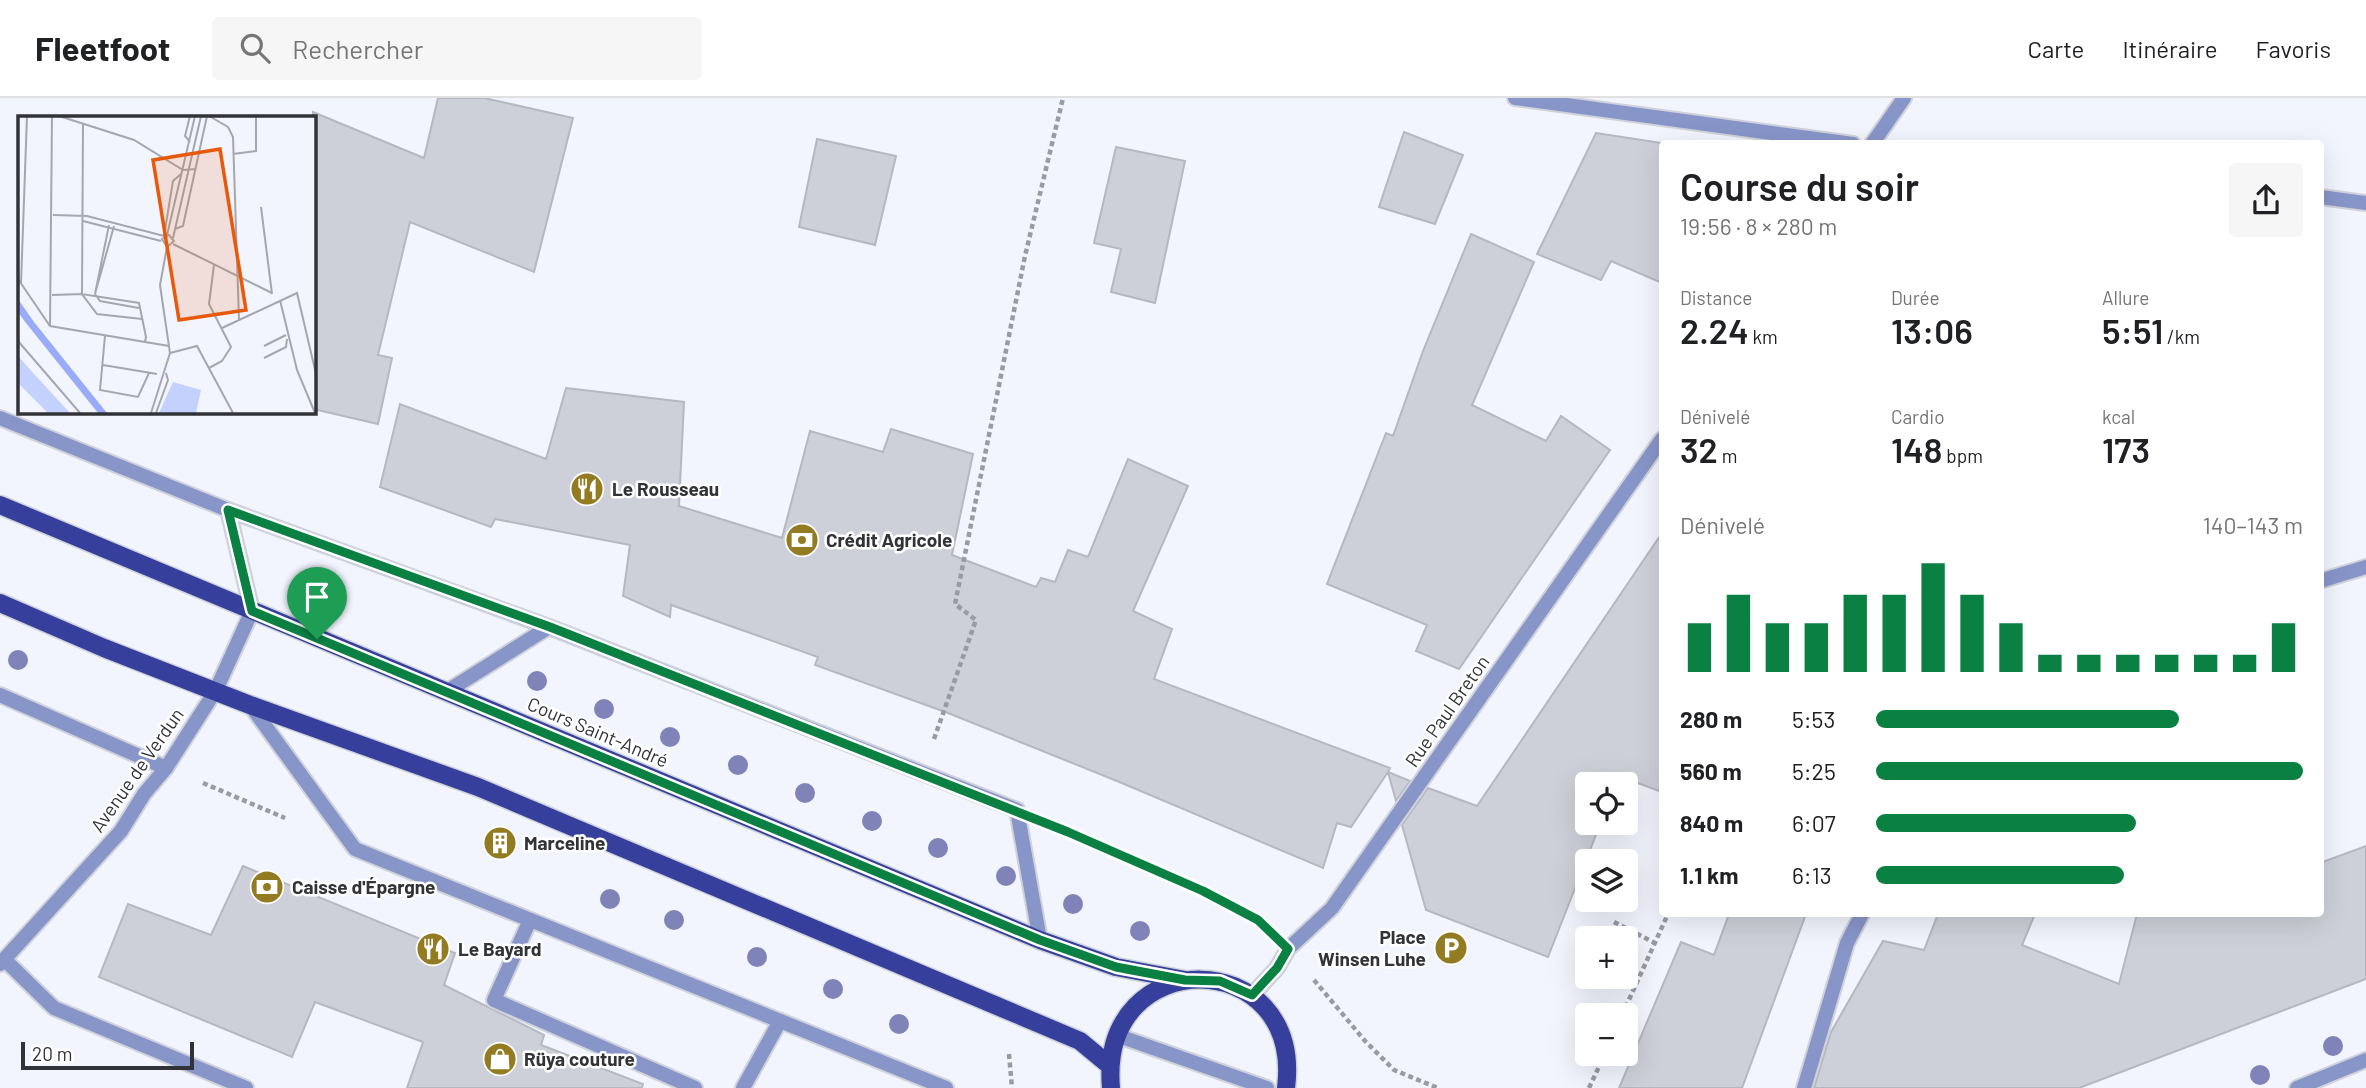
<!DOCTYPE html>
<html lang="fr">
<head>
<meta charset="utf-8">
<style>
	:root { --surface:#fff; --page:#f6f6f6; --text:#202124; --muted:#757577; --line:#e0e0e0; --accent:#0b8043 }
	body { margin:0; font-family:Barlow,sans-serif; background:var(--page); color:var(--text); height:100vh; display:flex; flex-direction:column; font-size:26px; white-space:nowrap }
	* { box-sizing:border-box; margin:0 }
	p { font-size:23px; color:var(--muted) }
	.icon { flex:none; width:38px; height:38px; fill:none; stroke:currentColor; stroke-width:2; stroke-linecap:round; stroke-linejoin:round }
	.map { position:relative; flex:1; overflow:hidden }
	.drawer { position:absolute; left:1659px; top:42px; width:665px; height:777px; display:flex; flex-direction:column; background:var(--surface); border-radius:7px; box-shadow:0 7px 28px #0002 }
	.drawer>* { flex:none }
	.controls { position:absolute; left:1575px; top:674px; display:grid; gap:14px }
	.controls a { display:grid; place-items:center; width:63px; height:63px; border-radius:7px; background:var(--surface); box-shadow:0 7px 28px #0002; font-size:35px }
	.scale { position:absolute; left:21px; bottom:18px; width:173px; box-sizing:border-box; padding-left:7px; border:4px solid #323337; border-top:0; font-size:19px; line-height:24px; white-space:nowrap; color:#323337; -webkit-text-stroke:5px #fff; paint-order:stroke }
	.pin { position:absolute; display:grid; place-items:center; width:60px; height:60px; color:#fff; margin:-72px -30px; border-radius:50% 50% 50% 0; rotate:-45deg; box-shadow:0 0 7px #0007 }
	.pin .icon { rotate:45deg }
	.round { display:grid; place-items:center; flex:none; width:74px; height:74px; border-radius:7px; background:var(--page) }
	.headline { display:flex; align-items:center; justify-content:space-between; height:119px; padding:0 21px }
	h1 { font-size:38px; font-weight:600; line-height:52px }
	.stats { display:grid; grid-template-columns:repeat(3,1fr); gap:10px; height:119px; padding:7px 21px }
	.stats div { display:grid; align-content:center }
	.stats b { font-size:35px; font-weight:600 }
	.stats small { font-size:19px; font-weight:400 }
	.stats p { font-size:19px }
	.chart { height:196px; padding:14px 21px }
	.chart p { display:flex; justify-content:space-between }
	.chart svg { width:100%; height:126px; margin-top:7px; stroke:var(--accent); stroke-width:6 }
	ul { padding:0 21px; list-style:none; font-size:23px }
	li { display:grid; grid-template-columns:112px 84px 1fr; align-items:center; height:52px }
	li i { height:18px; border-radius:9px; background:var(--accent) }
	header { display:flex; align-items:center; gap:42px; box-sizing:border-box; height:98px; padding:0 35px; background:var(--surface); border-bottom:2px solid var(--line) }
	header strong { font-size:33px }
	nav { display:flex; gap:38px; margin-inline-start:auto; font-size:24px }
	.search { width:490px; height:63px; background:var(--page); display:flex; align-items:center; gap:18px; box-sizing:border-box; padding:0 24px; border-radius:7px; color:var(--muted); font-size:26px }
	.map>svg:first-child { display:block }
</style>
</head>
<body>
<header>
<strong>Fleetfoot</strong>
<div class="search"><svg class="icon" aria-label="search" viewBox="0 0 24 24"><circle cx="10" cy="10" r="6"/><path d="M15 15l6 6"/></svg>Rechercher</div>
<nav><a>Carte</a><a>Itinéraire</a><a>Favoris</a></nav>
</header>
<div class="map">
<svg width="2366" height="990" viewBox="0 0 2366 990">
	<rect width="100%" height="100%" fill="#f2f5fe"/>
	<path fill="#ced0d9" stroke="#b5b8c0" stroke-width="2" d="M 438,0 L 484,0 L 573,20 L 534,174 L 410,124 L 378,257 L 392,260 L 378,326 L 313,311 L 313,14 L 424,60 Z
		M 1404,34 L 1463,57 L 1435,126 L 1379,109 Z
		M 1596,35 L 1662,45 L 1662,185 L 1611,163 L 1601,182 L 1537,156 Z
		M 817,41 L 896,58 L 875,147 L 799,129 Z
		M 1116,49 L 1185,63 L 1155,205 L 1111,194 L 1121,151 L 1094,145 Z
		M 1471,136 L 1534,164 L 1472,307 L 1546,343 L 1561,318 L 1610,352 L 1459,571 L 1416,553 L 1427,527 L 1327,486 L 1386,335 L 1393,338 L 1423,253 Z
		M 566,290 L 684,304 L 679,408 L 782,440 L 810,333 L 883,354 L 891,331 L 973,356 L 952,457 L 1036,489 L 1041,480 L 1055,484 L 1068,452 L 1088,459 L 1128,361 L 1188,388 L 1133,513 L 1172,531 L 1154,581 L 1390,670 L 1388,674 L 1410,683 L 1396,703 L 1388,674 L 1351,729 L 1337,725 L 1323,770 L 1117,683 L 948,615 L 815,567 L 818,559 L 671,507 L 670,519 L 623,498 L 630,447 L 495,421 L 491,429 L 380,389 L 400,306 L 546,361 Z
		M 1662,435 L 1662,694 L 1619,678 L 1616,686 L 1587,686 L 1587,724 L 1601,724 L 1548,859 L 1426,812 L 1402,727 L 1428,690 L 1477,708 Z
		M 2366,748 L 2366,881 L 2079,990 L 1814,990 L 1831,934 L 1883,843 L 1924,852 L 1938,816 L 2035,816 L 2022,847 L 2119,886 L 2137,816 L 2320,816 L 2320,765 Z
		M 243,768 L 455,855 L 444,887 L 544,937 L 541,947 L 643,986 L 642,990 L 407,990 L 423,944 L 315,904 L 292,959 L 99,879 L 128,806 L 211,837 Z
		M 1729,816 L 1806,816 L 1742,990 L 1619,990 L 1681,844 L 1714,857 Z"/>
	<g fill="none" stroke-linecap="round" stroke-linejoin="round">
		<defs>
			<path id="lane" d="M 0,597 L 166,670
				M 530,822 L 494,902 L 695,990
				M 4,861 L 54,910 L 246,990
				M 1116,937 L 1267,990
				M 743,990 L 780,923
				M 1804,990 L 1847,845 L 1862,816"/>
			<path id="street" d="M 1515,0 L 1853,46
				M 1872,46 L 1904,0
				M 2320,99 L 2366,105
				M 0,320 L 228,412 L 549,529 L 1017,712 L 1040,842
				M 2320,483 L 2366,469
				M 446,594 L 549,529
				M 250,607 L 355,751 L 946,990
				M 0,866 L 121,733 L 144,696 L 166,670 L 216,592 L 252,513 L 228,412
				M 1252,897 L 1277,870 L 1288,851 L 1332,810 L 1662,341
				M 2297,990 L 2366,962"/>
			<path id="primary" d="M 0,407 L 1040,842 L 1116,869 L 1185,882
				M 0,505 L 104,550 L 250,607 L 478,689 L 1080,943 L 1109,967
				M 1111,990 C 1098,844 1304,847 1286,990"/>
		</defs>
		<use href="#lane" stroke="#cfd2da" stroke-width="18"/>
		<use href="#street" stroke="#cfd2da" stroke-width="18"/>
		<use href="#primary" stroke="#cfd2da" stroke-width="21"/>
		<path stroke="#999ba2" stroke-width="4.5" stroke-dasharray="5 3.5" stroke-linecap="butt" d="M 934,641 L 976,522 L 955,506 L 1025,158 L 1063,0
			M 203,685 L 285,720
			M 1060,730 L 1203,793 L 1260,825
			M 1614,824 L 1655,845
			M 1314,882 L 1366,944 L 1394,972 L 1438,990
			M 1622,917 L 1668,816
			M 1009,956 L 1012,990
			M 1589,990 L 1605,956"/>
		<use href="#lane" stroke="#8895c9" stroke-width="14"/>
		<use href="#street" stroke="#8895c9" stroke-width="14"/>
		<use href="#primary" stroke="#36409c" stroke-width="18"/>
	</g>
	<g fill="#8083b7">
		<circle cx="18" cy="562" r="10"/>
		<circle cx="537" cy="583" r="10"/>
		<circle cx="604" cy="611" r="10"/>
		<circle cx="670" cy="639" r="10"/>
		<circle cx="738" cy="667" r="10"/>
		<circle cx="805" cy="695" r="10"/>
		<circle cx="872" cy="723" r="10"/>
		<circle cx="938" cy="750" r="10"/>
		<circle cx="1006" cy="778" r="10"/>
		<circle cx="610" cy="801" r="10"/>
		<circle cx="1073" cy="806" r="10"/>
		<circle cx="674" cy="822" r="10"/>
		<circle cx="1140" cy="833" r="10"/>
		<circle cx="757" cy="859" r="10"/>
		<circle cx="833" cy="891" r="10"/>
		<circle cx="899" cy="926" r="10"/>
		<circle cx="2333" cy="948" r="10"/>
		<circle cx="2260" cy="977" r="10"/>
	</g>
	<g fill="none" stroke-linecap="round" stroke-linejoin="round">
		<defs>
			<path id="route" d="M 228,412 L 550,529 L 1068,734 L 1203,793 L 1258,822 L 1288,851 L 1277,870 L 1252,897 L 1220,883 L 1185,882 L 1116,869 L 1040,842 L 252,513 Z"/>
		</defs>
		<use href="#route" stroke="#fff" stroke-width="14"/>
		<use href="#route" stroke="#0b8043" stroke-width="9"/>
	</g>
	<defs>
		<symbol id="restaurant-disc" viewBox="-11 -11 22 22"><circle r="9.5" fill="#927b21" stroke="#fff"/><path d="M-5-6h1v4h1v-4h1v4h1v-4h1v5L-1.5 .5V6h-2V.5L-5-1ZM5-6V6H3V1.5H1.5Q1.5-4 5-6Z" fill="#fff"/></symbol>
		<symbol id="bank-disc" viewBox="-11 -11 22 22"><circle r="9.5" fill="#927b21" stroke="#fff"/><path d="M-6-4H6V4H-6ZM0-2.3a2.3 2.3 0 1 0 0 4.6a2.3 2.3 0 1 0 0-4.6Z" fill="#fff"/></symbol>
		<symbol id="building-disc" viewBox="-11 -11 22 22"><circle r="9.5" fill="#927b21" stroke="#fff"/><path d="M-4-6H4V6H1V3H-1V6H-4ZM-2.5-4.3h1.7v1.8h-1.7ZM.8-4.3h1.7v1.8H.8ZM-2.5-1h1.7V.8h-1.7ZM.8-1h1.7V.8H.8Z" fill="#fff"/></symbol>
		<symbol id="parking-disc" viewBox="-11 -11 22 22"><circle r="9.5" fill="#927b21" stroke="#fff"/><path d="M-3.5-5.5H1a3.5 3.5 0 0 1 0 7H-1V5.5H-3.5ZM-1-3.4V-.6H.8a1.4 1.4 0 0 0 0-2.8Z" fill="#fff"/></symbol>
		<symbol id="shop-disc" viewBox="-11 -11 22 22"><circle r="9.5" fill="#927b21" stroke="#fff"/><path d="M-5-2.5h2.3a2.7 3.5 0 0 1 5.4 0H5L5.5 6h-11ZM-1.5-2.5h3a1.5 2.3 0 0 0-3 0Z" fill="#fff"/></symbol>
	</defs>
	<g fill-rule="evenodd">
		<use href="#restaurant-disc" x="568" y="372" width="38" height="38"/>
		<use href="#bank-disc" x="783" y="423" width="38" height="38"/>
		<use href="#building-disc" x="481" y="726" width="38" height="38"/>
		<use href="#bank-disc" x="248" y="770" width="38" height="38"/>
		<use href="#parking-disc" x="1432" y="831" width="38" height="38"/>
		<use href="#restaurant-disc" x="414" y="832" width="38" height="38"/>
		<use href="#shop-disc" x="481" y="942" width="38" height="38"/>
	</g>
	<g text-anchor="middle" stroke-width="5" stroke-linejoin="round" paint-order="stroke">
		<g font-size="19" font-weight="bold" fill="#323337" stroke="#fff" text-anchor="start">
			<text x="612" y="398">Le Rousseau</text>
			<text x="826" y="449">Crédit Agricole</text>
			<text x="524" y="752">Marceline</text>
			<text x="292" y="796">Caisse d'Épargne</text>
			<text x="1426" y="846" text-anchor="end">Place<tspan x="1426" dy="22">Winsen Luhe</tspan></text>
			<text x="458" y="858">Le Bayard</text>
			<text x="524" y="968">Rüya couture</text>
		</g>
		<g font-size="19" fill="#323337" stroke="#fff">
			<text transform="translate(1447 613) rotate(-55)" y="7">Rue Paul Breton</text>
			<text transform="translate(598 634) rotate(23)" y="7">Cours Saint-André</text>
			<text transform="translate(137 672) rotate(-55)" y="7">Avenue de Verdun</text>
		</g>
	</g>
	<g transform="translate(18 18)">
		<rect width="298" height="298" fill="#f2f5fe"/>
		<path d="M 0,240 L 16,258 L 52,297 L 30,297 L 0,267 ZM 155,266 L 183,274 L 178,297 L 141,297 Z" fill="#c5d1fd"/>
		<path d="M 0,183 L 16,206 L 89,297 L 80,297 L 8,207 L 0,196 Z" fill="#99abf9"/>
		<path fill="none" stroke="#a5a7ae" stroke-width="2" d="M 41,0 L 116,24 L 165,54 L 177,53M 191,0 L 210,11 L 215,21 L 221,204M 172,26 L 167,20 L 172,0M 215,38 L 238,35 L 238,0M 243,91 L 254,178M 35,99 L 69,100 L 146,120 L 155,65 L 163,58M 65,105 L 143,125M 157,113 L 165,110 L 189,0M 149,119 L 177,0M 155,122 L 183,0M 155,128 L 254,177M 0,163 L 32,210 L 151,230M 3,168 L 9,0M 77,178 L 91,109M 77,178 L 96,110M 77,178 L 82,185 L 121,192M 34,179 L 64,178 L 65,8M 262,184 L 279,254 L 297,297M 124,203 L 79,198 L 64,178 L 121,187 L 128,221 L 127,226M 32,210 L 34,0M 204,212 L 279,177 L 298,258M 87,220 L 82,274 L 120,281 L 131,257M 0,225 L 62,297M 246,230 L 268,219M 152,237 L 179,230 L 215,297M 246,242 L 268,231 L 269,223M 85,249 L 139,258M 191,252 L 204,245 L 213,231 L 191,188 L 196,149M 133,297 L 152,237 L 142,169 L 149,131 L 156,125 L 151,119 L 144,123 L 149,131M 138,297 L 150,264 L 148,257"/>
		<path fill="#e8590c" fill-opacity="0.15" stroke="#e8590c" stroke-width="3.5" d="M 202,33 L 228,194 L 161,204 L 135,44 Z"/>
		<rect width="298" height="298" fill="none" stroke="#323337" stroke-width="3.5"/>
	</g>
</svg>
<div class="controls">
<a><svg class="icon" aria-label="locate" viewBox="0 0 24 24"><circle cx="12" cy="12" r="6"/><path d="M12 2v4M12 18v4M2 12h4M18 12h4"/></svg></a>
<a><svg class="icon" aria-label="layers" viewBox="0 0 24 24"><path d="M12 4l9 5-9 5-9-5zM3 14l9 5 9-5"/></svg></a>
<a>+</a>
<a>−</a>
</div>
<div class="scale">20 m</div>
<div class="pin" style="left:317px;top:541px;background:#1e9e55"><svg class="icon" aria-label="arrive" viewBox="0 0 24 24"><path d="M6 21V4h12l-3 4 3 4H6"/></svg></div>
<section class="drawer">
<div class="headline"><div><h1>Course du soir</h1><p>19:56 · 8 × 280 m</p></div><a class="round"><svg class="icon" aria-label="share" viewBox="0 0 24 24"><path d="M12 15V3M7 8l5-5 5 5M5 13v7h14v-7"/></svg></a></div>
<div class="stats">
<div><p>Distance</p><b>2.24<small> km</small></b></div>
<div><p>Durée</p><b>13:06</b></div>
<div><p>Allure</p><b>5:51<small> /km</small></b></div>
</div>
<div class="stats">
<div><p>Dénivelé</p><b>32<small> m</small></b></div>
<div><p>Cardio</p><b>148<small> bpm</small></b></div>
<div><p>kcal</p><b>173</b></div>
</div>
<div class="chart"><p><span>Dénivelé</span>140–143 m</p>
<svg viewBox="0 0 160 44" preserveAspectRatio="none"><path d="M5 44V27M15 44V17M25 44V27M35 44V27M45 44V17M55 44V17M65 44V6M75 44V17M85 44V27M95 44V38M105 44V38M115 44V38M125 44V38M135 44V38M145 44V38M155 44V27"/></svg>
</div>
<ul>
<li><b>280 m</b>5:53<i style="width:71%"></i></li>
<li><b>560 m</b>5:25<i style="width:100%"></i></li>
<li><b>840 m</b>6:07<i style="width:61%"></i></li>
<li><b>1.1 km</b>6:13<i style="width:58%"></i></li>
</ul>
</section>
</div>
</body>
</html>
